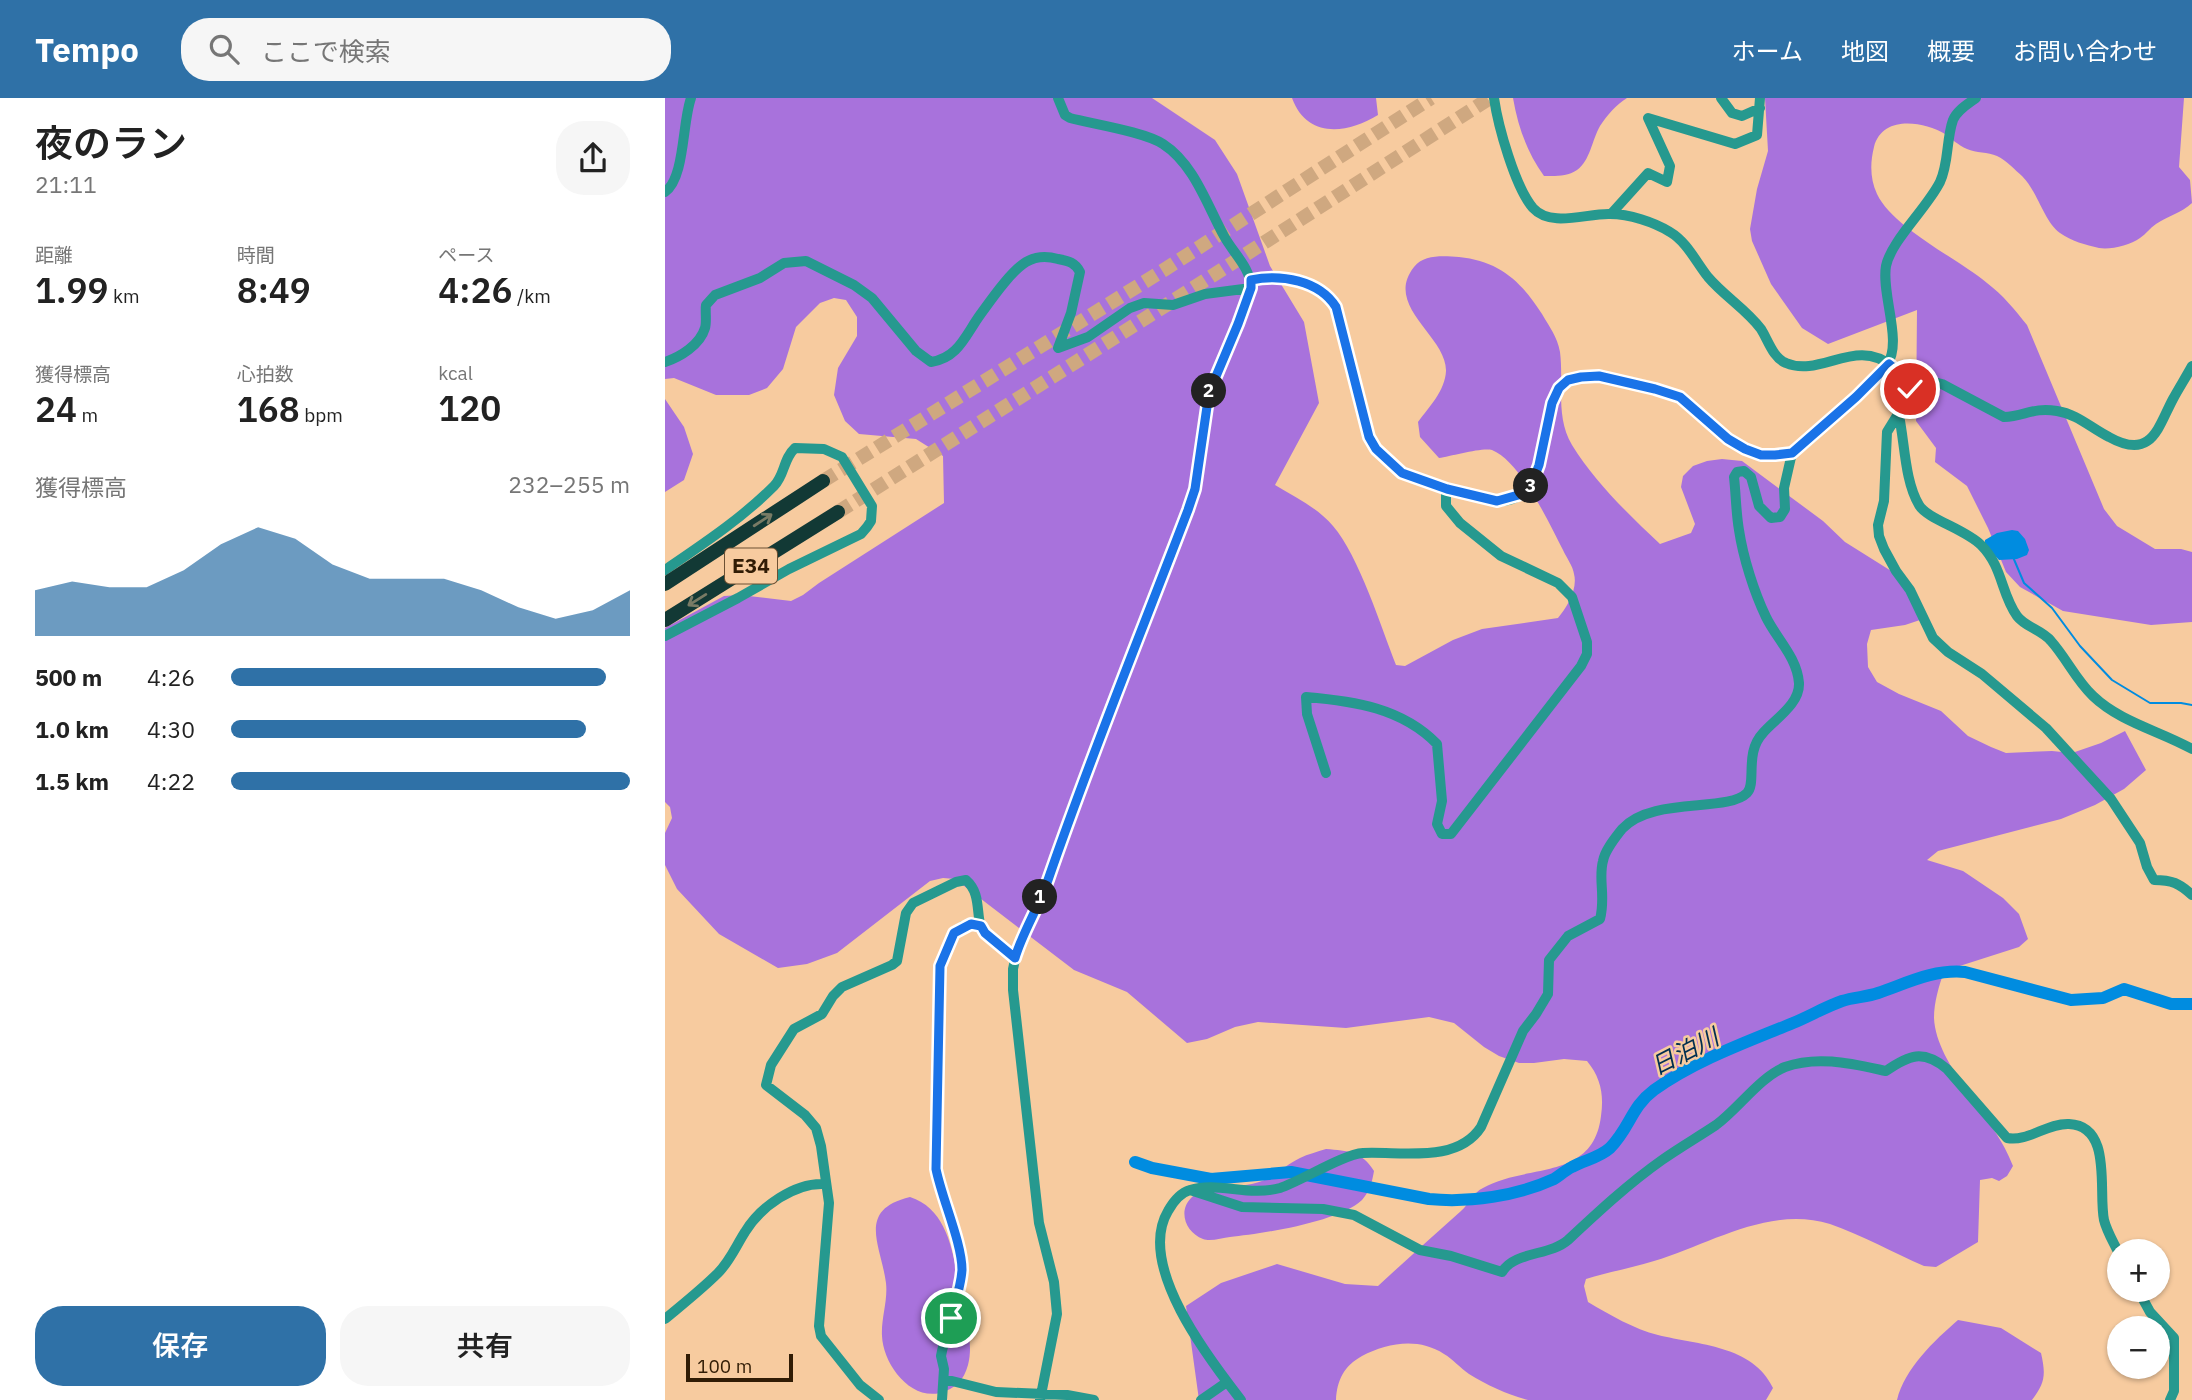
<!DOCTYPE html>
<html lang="ja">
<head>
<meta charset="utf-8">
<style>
	:root { --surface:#fff; --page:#f6f6f6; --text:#222; --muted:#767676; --accent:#2f71a7 }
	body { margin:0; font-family:"IBM Plex Sans","Noto Sans JP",sans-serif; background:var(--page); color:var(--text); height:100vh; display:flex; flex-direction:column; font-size:26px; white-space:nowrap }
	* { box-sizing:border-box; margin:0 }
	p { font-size:23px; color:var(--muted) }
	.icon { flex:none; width:38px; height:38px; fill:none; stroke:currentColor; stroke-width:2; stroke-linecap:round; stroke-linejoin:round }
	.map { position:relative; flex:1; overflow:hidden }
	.sheet { display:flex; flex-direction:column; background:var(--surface); width:665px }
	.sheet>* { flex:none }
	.tools { position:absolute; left:1442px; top:1141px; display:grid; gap:14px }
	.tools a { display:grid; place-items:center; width:63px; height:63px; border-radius:50%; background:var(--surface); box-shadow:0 2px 5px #0004; font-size:35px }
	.scale { position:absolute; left:21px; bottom:18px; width:107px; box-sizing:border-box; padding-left:7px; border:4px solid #311c05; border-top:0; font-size:19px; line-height:24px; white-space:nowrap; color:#311c05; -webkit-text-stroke:5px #f7cb9f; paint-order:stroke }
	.pin { position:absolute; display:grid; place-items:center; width:60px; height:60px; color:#fff; margin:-30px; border:4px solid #fff; border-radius:50%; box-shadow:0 2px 7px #0007 }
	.km { position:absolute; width:35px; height:35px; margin:-18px; border-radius:50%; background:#222; color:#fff; font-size:19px; line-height:35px; text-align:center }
	.round { display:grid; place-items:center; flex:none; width:74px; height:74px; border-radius:28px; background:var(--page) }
	.headline { display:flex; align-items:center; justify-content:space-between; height:119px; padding:0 35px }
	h1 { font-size:38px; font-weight:600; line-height:52px }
	.figures { display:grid; grid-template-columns:repeat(3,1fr); gap:10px; height:119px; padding:7px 35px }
	.figures div { display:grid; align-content:center }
	.figures b { font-size:35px; font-weight:600 }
	.figures small { font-size:19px; font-weight:400 }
	.figures p { font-size:19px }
	.chart { height:196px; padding:14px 35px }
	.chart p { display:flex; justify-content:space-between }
	.chart svg { width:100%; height:126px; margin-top:7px; fill:var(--accent); opacity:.7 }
	.primary-button { display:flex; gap:14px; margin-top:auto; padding:14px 35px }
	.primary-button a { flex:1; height:80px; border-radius:28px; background:var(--accent); color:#fff; font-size:28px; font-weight:600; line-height:80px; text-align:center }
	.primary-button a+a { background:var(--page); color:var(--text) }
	ul { padding:0 35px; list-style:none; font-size:23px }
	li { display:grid; grid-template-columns:112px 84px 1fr; align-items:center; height:52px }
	li i { height:18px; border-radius:9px; background:var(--accent) }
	header { display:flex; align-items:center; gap:42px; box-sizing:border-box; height:98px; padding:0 35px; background:var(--accent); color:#fff }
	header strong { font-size:33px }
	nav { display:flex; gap:38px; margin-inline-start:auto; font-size:24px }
	.search { width:490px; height:63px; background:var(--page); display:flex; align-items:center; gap:18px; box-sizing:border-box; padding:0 24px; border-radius:28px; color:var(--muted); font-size:26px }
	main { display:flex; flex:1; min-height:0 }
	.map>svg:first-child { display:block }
</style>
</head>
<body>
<header>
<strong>Tempo</strong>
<div class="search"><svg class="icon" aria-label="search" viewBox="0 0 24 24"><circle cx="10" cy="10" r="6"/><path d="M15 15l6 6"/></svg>ここで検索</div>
<nav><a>ホーム</a><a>地図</a><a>概要</a><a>お問い合わせ</a></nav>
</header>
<main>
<section class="sheet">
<div class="headline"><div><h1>夜のラン</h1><p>21:11</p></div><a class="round"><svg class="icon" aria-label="share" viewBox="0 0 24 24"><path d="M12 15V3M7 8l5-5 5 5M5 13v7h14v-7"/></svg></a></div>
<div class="figures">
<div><p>距離</p><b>1.99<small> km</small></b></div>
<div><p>時間</p><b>8:49</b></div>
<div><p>ペース</p><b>4:26<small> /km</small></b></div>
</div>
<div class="figures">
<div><p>獲得標高</p><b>24<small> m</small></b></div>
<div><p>心拍数</p><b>168<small> bpm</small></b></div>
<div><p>kcal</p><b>120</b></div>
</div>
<div class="chart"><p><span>獲得標高</span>232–255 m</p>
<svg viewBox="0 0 160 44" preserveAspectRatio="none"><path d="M0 44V28L10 25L20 27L30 27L40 21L50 12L60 6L70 10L80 19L90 24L100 24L110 24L120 28L130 34L140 38L150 35L160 28V44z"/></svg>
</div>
<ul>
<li><b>500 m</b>4:26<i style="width:94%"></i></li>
<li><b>1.0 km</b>4:30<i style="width:89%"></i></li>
<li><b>1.5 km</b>4:22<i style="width:100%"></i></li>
</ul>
<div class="primary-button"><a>保存</a><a>共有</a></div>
</section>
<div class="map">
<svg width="1527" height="1302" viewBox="0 0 1527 1302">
	<rect width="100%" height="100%" fill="#f7cb9f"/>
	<path fill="#a872dc" d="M 0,0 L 487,0 L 550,42 L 572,76 L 605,168 L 639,224 L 654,305 L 610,387 C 630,399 653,410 668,428 C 694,458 716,529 731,567 L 740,568 L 788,542 L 817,531 L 893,520 C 902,509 913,491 909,476 C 908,468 901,459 898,452 C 884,425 856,364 827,352 C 818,349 786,358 774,360 L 755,339 L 753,324 C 764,309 780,293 781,273 C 782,238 718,208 749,169 C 759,156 779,158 794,159 C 834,163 856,183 877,216 C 885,230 892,238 895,254 C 899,286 890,318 907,347 C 930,384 964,417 995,446 L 1026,435 L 1030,426 L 1016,389 L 1018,378 L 1028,368 L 1042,363 L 1057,361 L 1077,363 L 1158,423 L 1180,444 L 1239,481 L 1255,522 L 1240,527 L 1206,532 L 1202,546 L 1203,569 L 1212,584 L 1234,596 L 1276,613 L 1303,638 L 1326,649 L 1341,655 L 1387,653 L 1407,655 L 1436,645 L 1460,633 L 1481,672 L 1459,691 L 1430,707 L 1396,721 L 1273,753 L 1262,762 L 1298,773 L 1338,800 L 1354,816 L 1363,841 L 1354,849 L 1279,873 C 1274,888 1269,904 1269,920 C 1271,968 1331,1020 1348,1068 L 1342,1078 L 1334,1083 L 1327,1080 L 1315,1082 L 1313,1144 L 1271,1169 L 1259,1168 C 1229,1155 1197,1137 1165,1126 C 1105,1107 1045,1146 989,1163 C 967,1170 943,1174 921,1181 L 919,1188 L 923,1204 C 945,1217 969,1231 993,1237 C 1033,1247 1088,1247 1108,1290 L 1101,1302 L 863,1302 C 843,1297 822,1287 804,1276 C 795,1270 788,1261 779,1256 C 753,1239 722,1245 697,1258 C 679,1268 672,1282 671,1302 L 534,1302 L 521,1208 L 556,1185 L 612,1166 L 680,1186 L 713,1188 C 740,1163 768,1138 796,1113 C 804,1106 809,1094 818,1090 C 861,1065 928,1084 936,1018 C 939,997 936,980 922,963 L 899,961 L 869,965 L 854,965 L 834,958 L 819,949 L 789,925 L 764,919 L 681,930 L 593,924 L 570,929 L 542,941 L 522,945 L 462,894 L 409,872 L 290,781 L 278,780 L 265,783 L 172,855 L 142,866 L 113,870 L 54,836 L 12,791 L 0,767 L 0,735 L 7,720 L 5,709 L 0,704 L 0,530 L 59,498 L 75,497 L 126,503 L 138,497 L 154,485 L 279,405 L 278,358 L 251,341 L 194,336 L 180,323 L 169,297 L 173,270 L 192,238 L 192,219 L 181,202 L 169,200 L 155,205 L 131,229 L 118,271 L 102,290 L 84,297 L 51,297 L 9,280 L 0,281 Z
		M 627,0 L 711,0 L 713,17 C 682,36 642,41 627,0 Z
		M 848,0 L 962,0 C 951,7 942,17 935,28 C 927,42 925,63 912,72 C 902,79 890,78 879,78 C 862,54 853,29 848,0 Z
		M 1100,0 L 1519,0 L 1514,69 L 1525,82 L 1527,105 C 1516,115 1503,118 1491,126 C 1485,130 1481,136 1475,140 C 1465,147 1446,152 1434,150 C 1421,147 1406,143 1395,135 C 1379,124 1373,94 1357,78 C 1350,72 1341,62 1332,58 C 1323,54 1311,55 1302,51 C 1293,47 1287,41 1280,36 C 1258,23 1217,17 1209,49 C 1205,65 1205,81 1212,96 C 1228,130 1292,160 1322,185 C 1338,197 1350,212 1362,227 L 1439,411 L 1452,428 L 1490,451 L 1516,451 L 1527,454 L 1527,524 L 1486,527 L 1398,513 L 1355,489 L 1341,474 L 1323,430 L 1302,388 L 1270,364 L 1271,350 L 1251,323 L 1252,212 L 1163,246 L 1137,230 L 1106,186 L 1087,143 L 1085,131 L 1092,91 L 1103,53 Z
		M 0,301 L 19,329 L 28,356 L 19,382 L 0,394 Z
		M 661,1051 C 683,1053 697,1053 709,1073 C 707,1084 705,1093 697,1102 C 674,1124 596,1136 565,1139 C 557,1140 545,1144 538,1141 C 521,1135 512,1113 527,1099 C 540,1088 577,1090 594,1084 C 613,1077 620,1067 635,1060 C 643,1056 652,1054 661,1051 Z
		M 245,1099 C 286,1112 289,1163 296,1198 C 300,1221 309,1244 303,1267 C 299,1282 290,1291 275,1295 C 244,1302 218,1265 217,1238 C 216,1220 223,1203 221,1185 C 216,1147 191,1112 245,1099 Z
		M 1293,1222 L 1336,1230 L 1376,1255 C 1381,1277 1380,1285 1367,1302 L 1232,1302 C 1240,1270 1269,1243 1293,1222 Z"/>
	<path fill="#008ce0" d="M 1347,432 L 1353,433 L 1360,441 L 1364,452 L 1362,457 L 1352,461 L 1334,462 L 1320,447 L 1320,442 L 1332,435 Z"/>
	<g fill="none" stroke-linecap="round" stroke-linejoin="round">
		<path stroke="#008ce0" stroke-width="2" d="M 1348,459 L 1359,485 L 1387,510 L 1415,548 L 1447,582 L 1485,605 L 1516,605 L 1527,607"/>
		<path stroke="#008ce0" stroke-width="12" d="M 470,1064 L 487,1070 L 546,1081 L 626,1074 L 764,1101 C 804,1105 852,1098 889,1081 C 895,1077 901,1072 907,1069 C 919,1062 934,1060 945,1050 C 965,1030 966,1009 989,992 C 1031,962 1082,944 1128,925 C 1145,918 1160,909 1177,903 C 1189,899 1202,899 1213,895 C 1242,885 1269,871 1300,874 L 1406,902 L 1438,900 L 1459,891 L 1506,906 L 1527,906"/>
		<path stroke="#cfa880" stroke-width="14" stroke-dasharray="14 7" stroke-linecap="butt" d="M 158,383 L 502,170 L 766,0
			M 173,414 L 522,194 L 825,0"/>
		<path stroke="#26998f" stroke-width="10" d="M 829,0 C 833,28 850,89 868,110 C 886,130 922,115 945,116 C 964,116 989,124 1005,134 C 1022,144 1031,164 1043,179 C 1059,198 1081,211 1096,231 C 1103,242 1108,260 1121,265 C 1156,280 1191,238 1228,269
			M 1056,0 L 1067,15 L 1077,18 L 1095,10
			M 0,94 C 20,80 17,25 26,0
			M 946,116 L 983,75 L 1002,84 L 1005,68 L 983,20 L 1070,46 L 1092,37 L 1095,0
			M 586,182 C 616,176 653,182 671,209 L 704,339 C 712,353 722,365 736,374 C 750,383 815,402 832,403 C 842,404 859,398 865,389 C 888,360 870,282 919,279 C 938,277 1001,290 1016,300 C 1049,321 1070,361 1114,357 C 1118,356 1125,356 1129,354 C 1142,346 1154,333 1165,322 C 1184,306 1207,288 1222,267 C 1238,244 1216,196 1221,168 C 1226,143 1262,110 1275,84 C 1284,65 1281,42 1288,22 C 1292,12 1303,6 1311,0
			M 0,264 C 15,259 35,247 40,230 C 42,224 40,213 41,207 L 50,197 L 95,180 L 119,165 L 141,163 L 189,187 L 207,200 L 251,253 L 266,264 C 293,260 300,238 315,217 C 326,202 345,174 361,164 C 371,158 383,158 393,161 C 403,163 410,164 415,174 L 406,215 L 393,250 L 423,239 L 465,210 L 479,205 L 508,207 L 540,196 L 586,190
			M 1527,268 C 1521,279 1514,290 1508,301 C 1493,329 1487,363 1444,339 C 1426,330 1412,316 1392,313 C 1368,309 1360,318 1339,319 L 1277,286 L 1236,276 L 1245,291 L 1243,300 L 1222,334 L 1219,403 L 1213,427 L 1214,438 L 1219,451 L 1231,473 L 1245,492 L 1268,540 L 1283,554 L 1317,576 L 1381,630 L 1446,701 L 1475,745 L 1482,769 L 1489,782 C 1507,782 1514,785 1527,797
			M 1233,313 C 1240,342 1239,382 1254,407 C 1262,421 1300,431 1316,447 C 1338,469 1336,496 1352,518 C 1360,529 1377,532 1386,543 C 1402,561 1411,582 1428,598 C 1455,624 1495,633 1527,651
			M 0,472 C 38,446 76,421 109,388 C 120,377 118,361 130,350 L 159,351 L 177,359 L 207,408 L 206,423 L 202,429 L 196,436 L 124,471 L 73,500 L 0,538
			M 661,675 L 642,616 L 641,599 C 689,603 737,610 772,646 L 777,703 L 772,726 L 777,736 L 786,736 L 916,568 L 922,556 L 922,544 L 907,499 L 893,485 L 836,458 L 795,425 L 781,408 L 781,391
			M 525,1092 L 577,1109 L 658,1111 L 689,1117 L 755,1152 L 786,1158 L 837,1174 C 850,1153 885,1158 903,1142 C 933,1114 963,1086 997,1062 C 1014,1050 1033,1039 1051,1027 C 1073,1011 1095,979 1120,969 C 1153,957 1188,966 1221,973 C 1244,957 1258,951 1282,971 L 1342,1040 C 1363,1044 1382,1025 1404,1026 C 1448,1028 1433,1093 1439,1122 C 1442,1134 1449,1145 1454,1156
			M 1473,1192 L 1485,1214 L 1509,1240 L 1509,1293 L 1505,1302
			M 0,1221 C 18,1206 37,1191 53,1175 C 65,1163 71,1148 80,1134 C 95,1109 130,1084 160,1086
			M 279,1281 L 331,1294 L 402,1297 L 429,1302
			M 214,1302 L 195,1287 L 156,1238 L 154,1228 L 164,1105 L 156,1048 L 151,1030 L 140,1017 L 101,987 L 106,967 L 129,931 L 157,916 L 168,898 L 177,889 L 227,867 L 232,863 L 241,815 L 248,805 L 291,784 L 301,782 C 316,795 311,814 316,830 C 321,841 340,852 350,860
			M 277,1302 L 279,1271 L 276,1258 C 281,1230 296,1201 297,1172 C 297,1145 277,1100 271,1071 L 275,868 L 289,835 L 298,828 L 306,826 L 316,828
			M 375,1302 L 392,1216 L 389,1184 L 374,1125 L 348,892 L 348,871 L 353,848 L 382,786 L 405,715 L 523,412 L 530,391 L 544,295 L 586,190 C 586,170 568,155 559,138 C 542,107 529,66 498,46 C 480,34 428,26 405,20 L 400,17 L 393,0
			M 536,1302 L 562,1284
			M 576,1302 C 544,1261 471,1167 503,1113 C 508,1104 515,1095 525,1092 C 553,1083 583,1099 615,1090 C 636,1083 679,1056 698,1055 C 736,1053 792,1066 816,1029 L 858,933 L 871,916 L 883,896 L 884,862 L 903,838 L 935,821 C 941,799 933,781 938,763 C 940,752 950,740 957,731 C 987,698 1062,715 1082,695 C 1092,685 1079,655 1098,635 C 1110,621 1135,606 1134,585 C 1132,559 1111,540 1101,519 C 1089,494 1078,459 1074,432 C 1071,415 1071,397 1069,379 L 1072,374 L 1079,373 L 1086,379 L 1094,408 L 1106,420 L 1115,419 L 1120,411 L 1119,390 L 1127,355"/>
		<path stroke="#123935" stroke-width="14" d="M 0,486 L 158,383
			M 0,522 L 173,414"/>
	</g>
	<defs><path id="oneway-shaft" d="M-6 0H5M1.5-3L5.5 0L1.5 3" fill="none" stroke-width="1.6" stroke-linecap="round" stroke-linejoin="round" transform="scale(1.75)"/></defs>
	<g stroke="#797b65">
		<use href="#oneway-shaft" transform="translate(98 422) rotate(-33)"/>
		<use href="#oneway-shaft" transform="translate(32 502) rotate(148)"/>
	</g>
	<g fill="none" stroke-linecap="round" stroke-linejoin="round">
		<defs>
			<path id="route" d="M 286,1220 C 290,1205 296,1188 297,1172 C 297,1145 277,1101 271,1071 L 275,868 L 289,835 L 306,826 L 316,828 L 320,835 L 350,860 C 358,833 374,809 383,782 C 426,657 476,535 523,412 L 530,391 L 544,295 L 573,226 L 586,190 L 586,182 C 616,176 654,182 671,209 L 704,339 L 711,351 L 737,375 L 782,391 L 832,403 L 860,395 L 866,388 L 874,367 L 887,305 L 894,290 L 903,282 L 916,279 L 934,278 L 990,291 L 1015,299 L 1063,341 L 1080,351 L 1096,357 L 1110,357 L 1127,355 L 1191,299 L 1224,266 L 1236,276 L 1245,291"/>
		</defs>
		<use href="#route" stroke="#fff" stroke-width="14"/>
		<use href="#route" stroke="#1a73e8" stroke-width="9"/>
	</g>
	<g text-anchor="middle" stroke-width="5" stroke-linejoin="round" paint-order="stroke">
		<rect fill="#f7cb9f" stroke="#6c5033" stroke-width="2" x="60" y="450.5" width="52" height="35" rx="5"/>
		<g font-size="21" font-weight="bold" fill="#311c05">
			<text x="86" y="475">E34</text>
		</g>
		<g font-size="24" font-style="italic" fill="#002f51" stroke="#f7cb9f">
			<text transform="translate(1020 954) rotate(-27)" y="8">日泊川</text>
		</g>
	</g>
</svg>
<div class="tools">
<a>+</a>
<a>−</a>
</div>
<div class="scale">100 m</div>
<div class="pin" style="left:286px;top:1220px;background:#1e9e55"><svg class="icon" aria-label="arrive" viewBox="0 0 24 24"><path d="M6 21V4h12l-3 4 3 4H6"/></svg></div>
<div class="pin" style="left:1245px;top:291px;background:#d93025"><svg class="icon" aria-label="check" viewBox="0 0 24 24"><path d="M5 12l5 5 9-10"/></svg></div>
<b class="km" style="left:375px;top:799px">1</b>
<b class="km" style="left:544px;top:293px">2</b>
<b class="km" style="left:866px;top:388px">3</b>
</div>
</main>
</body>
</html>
